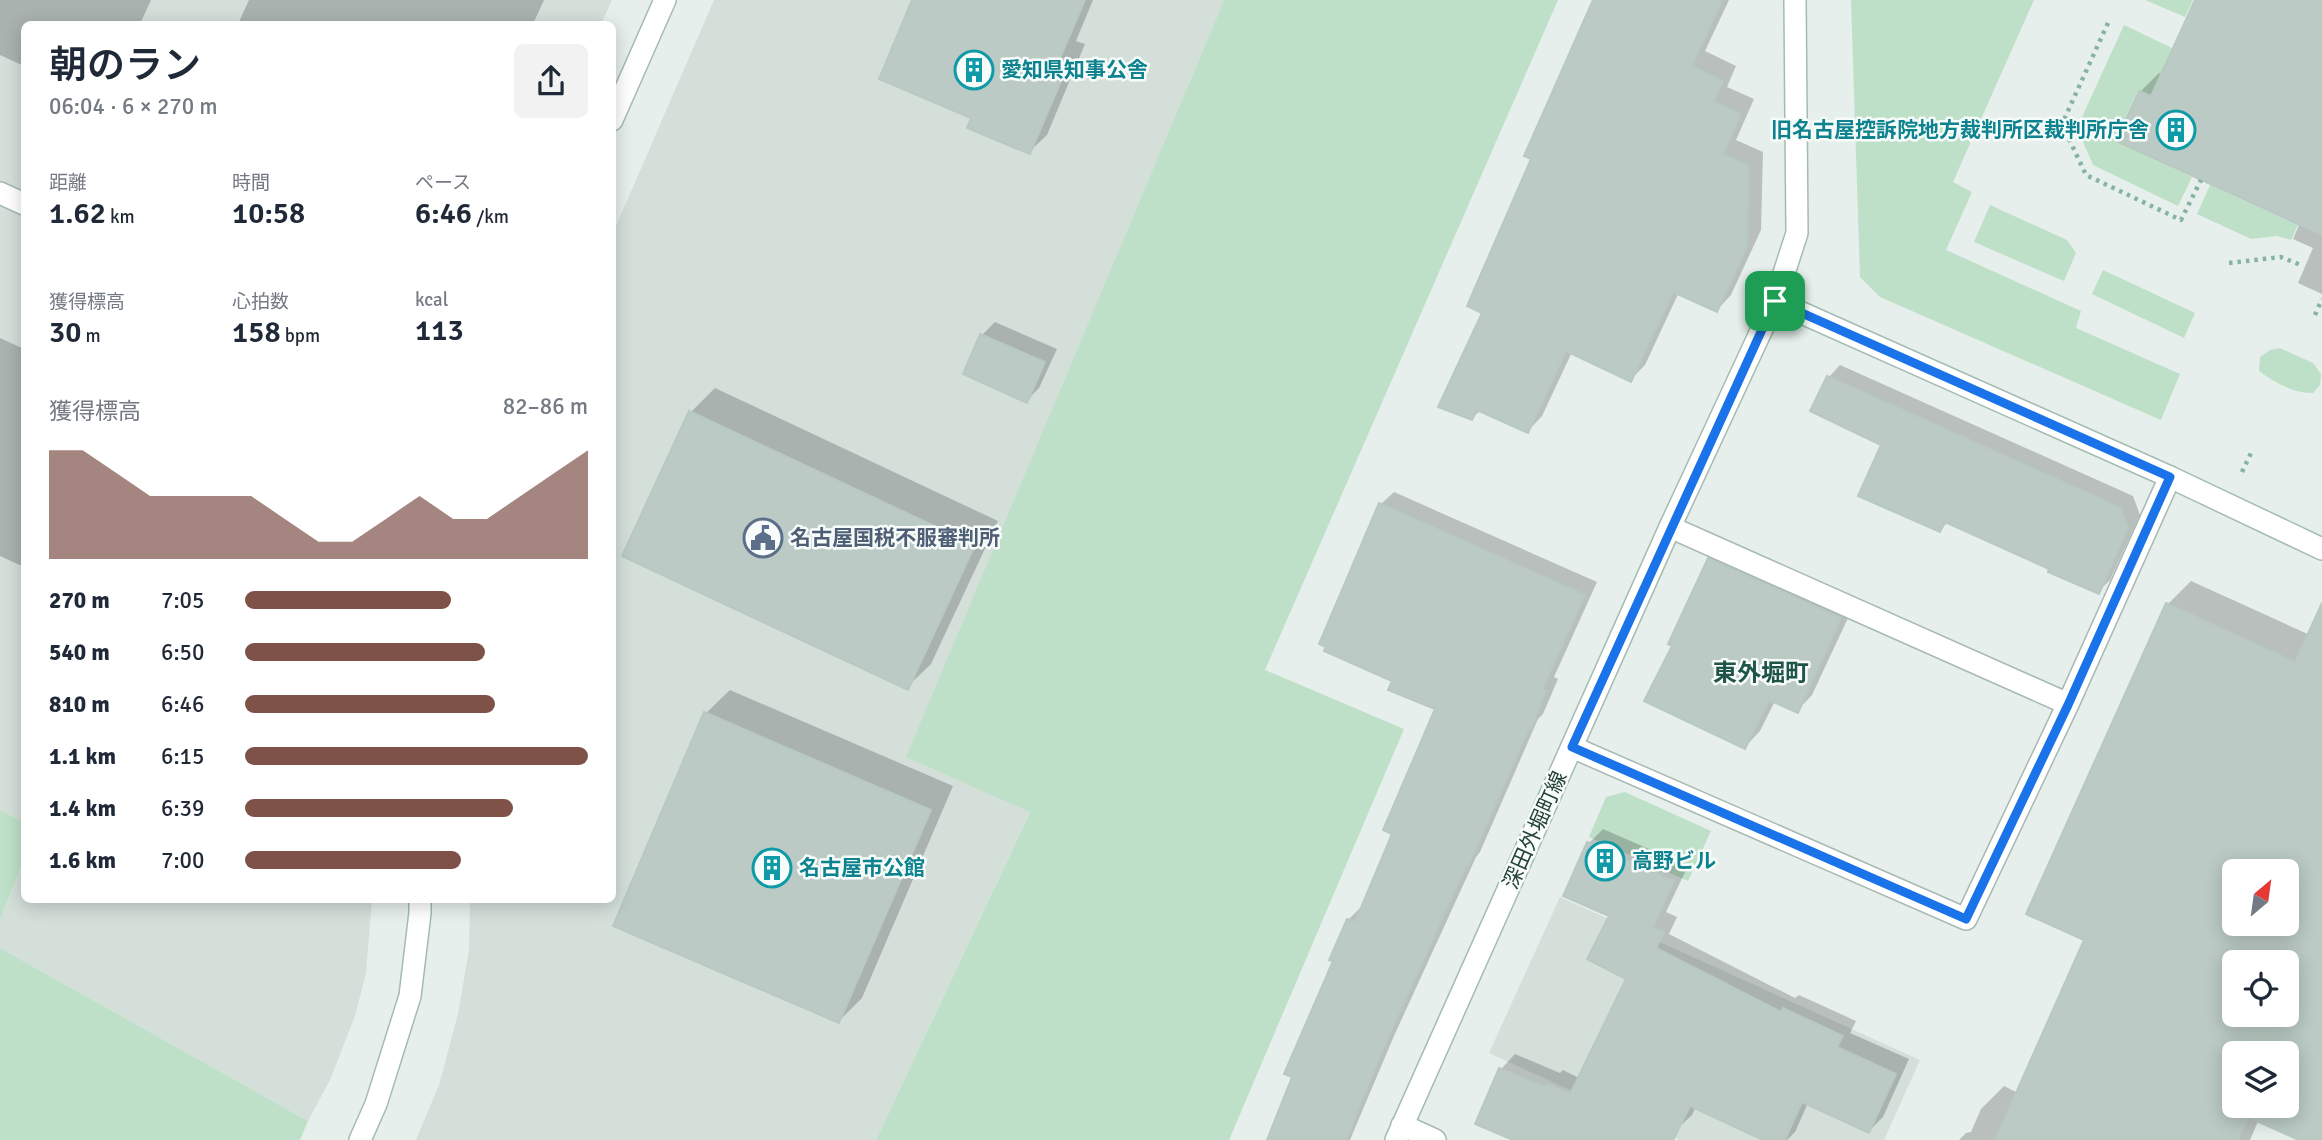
<!DOCTYPE html>
<html lang="ja">
<head>
<meta charset="utf-8">
<style>
	:root { --surface:#fff; --page:#f2f2f3; --text:#1f2937; --muted:#747a83; --accent:#7f5249 }
	body { margin:0; font-family:Signika,"Noto Sans JP",sans-serif; background:var(--page); color:var(--text); height:100vh; display:flex; flex-direction:column; font-size:26px; white-space:nowrap }
	* { box-sizing:border-box; margin:0 }
	p { font-size:23px; color:var(--muted) }
	.icon { flex:none; width:38px; height:38px; fill:none; stroke:currentColor; stroke-width:2; stroke-linecap:round; stroke-linejoin:round }
	.map { position:relative; flex:1; overflow:hidden }
	.sheet { position:absolute; left:21px; top:21px; width:595px; height:882px; display:flex; flex-direction:column; background:var(--surface); border-radius:10px; box-shadow:0 4px 18px #0003 }
	.sheet>* { flex:none }
	.needle { width:46px; rotate:29deg }
	.buttons { position:absolute; left:2222px; top:859px; display:grid; gap:14px }
	.buttons a { display:grid; place-items:center; width:77px; height:77px; border-radius:10px; background:var(--surface); box-shadow:0 4px 18px #0003; font-size:35px }
	.pin { position:absolute; display:grid; place-items:center; width:60px; height:60px; color:#fff; margin:-30px; border-radius:14px; box-shadow:0 4px 10px #0006 }
	.round { display:grid; place-items:center; flex:none; width:74px; height:74px; border-radius:10px; background:var(--page) }
	.head { display:flex; align-items:center; justify-content:space-between; height:119px; padding:0 28px }
	h1 { font-size:38px; font-weight:600; line-height:52px }
	.metrics { display:grid; grid-template-columns:repeat(3,1fr); gap:10px; height:119px; padding:7px 28px }
	.metrics div { display:grid; align-content:center }
	.metrics b { font-size:30px; font-weight:600 }
	.metrics small { font-size:19px; font-weight:400 }
	.metrics p { font-size:19px }
	.chart { height:196px; padding:14px 28px }
	.chart p { display:flex; justify-content:space-between }
	.chart svg { width:100%; height:126px; margin-top:7px; fill:var(--accent); opacity:.7 }
	ul { padding:0 28px; list-style:none; font-size:23px }
	li { display:grid; grid-template-columns:112px 84px 1fr; align-items:center; height:52px }
	li i { height:18px; border-radius:9px; background:var(--accent) }
	.map>svg:first-child { display:block }
</style>
</head>
<body>
<div class="map">
<svg width="2322" height="1140" viewBox="0 0 2322 1140">
	<rect width="100%" height="100%" fill="#e6efeb"/>
	<path fill="#d4dfda" d="M 0,0 L 612,0 L 601,24 L 24,24 L 24,822 L 0,810 Z
		M 714,0 L 1224,0 L 907,757 L 1030,811 L 876,1140 L 416,1140 L 439,1085 L 458,1014 L 469,950 L 470,900 L 612,900 L 613,233 Z
		M 24,859 L 24,900 L 372,900 L 366,973 L 355,1016 L 330,1080 L 308,1121 L 0,948 L 0,920 Z
		M 1560,897 L 1920,1060 L 1884,1140 L 1679,1140 L 1489,1053 Z"/>
	<path fill="#bfe0c8" d="M 1224,0 L 1558,0 L 1265,670 L 1404,729 L 1229,1140 L 876,1140 L 1030,812 L 906,757 Z
		M 1851,0 L 2034,0 L 1953,182 L 1972,192 L 1946,250 L 2081,311 L 2076,328 L 2180,374 L 2161,420 L 1880,297 L 1860,277 Z
		M 2145,0 L 2193,0 L 2185,17 Z
		M 2124,25 L 2172,48 L 2151,96 L 2138,90 L 2115,141 L 2192,177 L 2178,206 L 2093,165 L 2077,128 Z
		M 2210,185 L 2298,225 L 2291,240 L 2277,236 L 2251,239 L 2197,214 Z
		M 1990,205 L 2067,240 L 2076,253 L 2064,281 L 1974,242 Z
		M 2103,270 L 2195,313 L 2184,338 L 2092,294 Z
		M 2280,348 L 2313,363 L 2321,374 L 2320,385 L 2313,393 C 2293,393 2275,383 2259,371 L 2260,357 L 2270,350 Z
		M 1625,792 L 1711,831 L 1688,881 L 1589,837 L 1606,797 Z
		M 0,810 L 24,822 L 24,859 L 0,920 Z
		M 0,948 L 308,1121 L 300,1140 L 0,1140 Z"/>
	<path fill="#0003" fill-rule="evenodd" d="M 0,0 L 151,0 L 140,24 L 24,24 L 24,66 L 0,55 Z
		M 249,0 L 544,0 L 533,24 L 238,24 Z
		M 914,0 L 1093,0 L 1076,41 L 1085,44 L 1047,135 L 1029,152 L 973,117 Z
		M 1602,0 L 1729,0 L 1705,51 L 1736,66 L 1727,87 L 1754,99 L 1736,140 L 1763,152 L 1761,230 L 1731,295 L 1717,310 L 1679,292 L 1645,365 L 1631,379 L 1572,352 L 1542,416 L 1528,431 L 1481,410 L 1472,418 L 1484,312 Z
		M 2197,0 L 2322,0 L 2322,294 L 2298,283 L 2313,248 L 2293,239 L 2300,223 L 2140,92 L 2159,73 L 2163,75 Z
		M 995,322 L 1057,349 L 1039,388 L 1026,401 L 982,335 Z
		M 0,338 L 24,349 L 24,567 L 0,556 Z
		M 1840,365 L 2133,496 L 2140,515 L 2110,580 L 2098,592 L 2052,568 L 1948,522 L 1940,530 L 1883,444 L 1829,377 Z
		M 715,388 L 998,521 L 931,664 L 907,687 L 691,412 Z
		M 1394,492 L 1597,582 L 1554,677 L 1558,679 L 1543,714 L 1538,719 L 1480,852 L 1476,857 L 1394,1036 L 1350,1140 L 1269,1140 L 1294,1076 L 1348,920 L 1361,907 L 1363,908 L 1395,834 L 1437,708 L 1395,680 L 1381,504 Z
		M 1724,544 L 1855,603 L 1812,695 L 1797,711 L 1775,701 L 1760,731 L 1745,747 L 1674,645 L 1709,559 Z
		M 2191,581 L 2312,636 L 2322,626 L 2322,1140 L 2304,1140 L 2259,1119 L 2250,1140 L 1959,1140 L 1966,1133 L 1971,1132 L 1981,1109 L 2004,1086 L 2018,1093 L 2087,939 L 2168,604 ZM 2235,872 L 2287,872 L 2287,924 L 2235,924 ZM 2235,962 L 2287,962 L 2287,1015 L 2235,1015 ZM 2235,1054 L 2287,1054 L 2287,1106 L 2235,1106 Z
		M 730,690 L 953,786 L 862,998 L 839,1021 L 706,713 Z
		M 1603,829 L 1688,866 L 1666,912 L 1677,917 L 1669,934 L 1795,998 L 1799,995 L 1856,1021 L 1850,1033 L 1909,1059 L 1883,1117 L 1869,1131 L 1808,1103 L 1795,1132 L 1787,1140 L 1767,1140 L 1696,1107 L 1692,1115 L 1677,1129 L 1672,1140 L 1518,1140 L 1501,1069 L 1515,1054 L 1560,1073 L 1563,1070 L 1579,1078 L 1629,978 L 1589,843 Z"/>
	<path fill="#bbcac4" stroke="#b8c9c2" stroke-width="2" fill-rule="evenodd" d="M 912,0 L 1085,0 L 1060,58 L 1069,62 L 1030,154 L 967,128 L 971,118 L 879,79 Z
		M 1593,0 L 1722,0 L 1692,66 L 1723,81 L 1714,102 L 1741,114 L 1723,154 L 1749,166 L 1747,246 L 1717,312 L 1673,292 L 1631,382 L 1566,351 L 1528,433 L 1477,410 L 1472,420 L 1438,407 L 1482,313 L 1467,306 L 1531,159 L 1524,156 Z
		M 2195,0 L 2322,0 L 2322,235 L 2116,141 L 2139,91 L 2151,96 Z
		M 980,334 L 1045,362 L 1027,403 L 963,374 Z
		M 1827,376 L 2121,508 L 2128,528 L 2099,594 L 2048,572 L 2049,569 L 1945,522 L 1940,532 L 1858,496 L 1881,445 L 1810,411 Z
		M 689,411 L 975,545 L 908,690 L 622,556 Z
		M 1379,503 L 1585,595 L 1542,690 L 1546,691 L 1531,729 L 1529,728 L 1468,867 L 1466,866 L 1382,1051 L 1346,1140 L 1267,1140 L 1292,1077 L 1284,1074 L 1333,961 L 1329,960 L 1347,919 L 1355,922 L 1392,834 L 1383,830 L 1435,709 L 1388,690 L 1392,681 L 1324,651 L 1326,647 L 1319,644 Z
		M 1708,558 L 1841,618 L 1798,713 L 1769,700 L 1745,749 L 1644,701 L 1672,646 L 1668,644 Z
		M 2166,603 L 2295,662 L 2322,603 L 2322,1140 L 2299,1140 L 2248,1117 L 2238,1140 L 1995,1140 L 2084,940 L 2026,914 ZM 2235,872 L 2287,872 L 2287,924 L 2235,924 ZM 2235,962 L 2287,962 L 2287,1015 L 2235,1015 ZM 2235,1054 L 2287,1054 L 2287,1106 L 2235,1106 Z
		M 704,712 L 931,810 L 839,1023 L 613,926 Z
		M 1587,842 L 1674,881 L 1653,927 L 1664,932 L 1656,948 L 1781,1012 L 1783,1008 L 1843,1036 L 1837,1047 L 1896,1074 L 1869,1133 L 1802,1102 L 1785,1140 L 1763,1140 L 1690,1106 L 1673,1140 L 1513,1140 L 1475,1124 L 1499,1068 L 1545,1087 L 1547,1084 L 1570,1094 L 1626,979 L 1587,959 L 1609,916 L 1563,896 Z"/>
	<g fill="none" stroke-linecap="round" stroke-linejoin="round">
		<defs>
			<path id="lane" d="M 0,193 L 24,204"/>
			<path id="street" d="M 1670,527 L 2068,704
				M 1572,747 L 1966,919 L 2068,704 L 2170,477
				M 1402,1125 L 1435,1140"/>
			<path id="secondary" d="M 612,120 L 665,0
				M 1775,301 L 2170,477 L 2322,549
				M 360,1140 L 376,1104 L 410,996 L 420,913 L 420,900
				M 1396,1140 L 1670,527 L 1775,301 L 1797,233 L 1795,0"/>
		</defs>
		<use href="#lane" stroke="#a8b8b2" stroke-width="24"/>
		<use href="#street" stroke="#a8b8b2" stroke-width="24"/>
		<use href="#secondary" stroke="#a4bbb3" stroke-width="24"/>
		<path stroke="#86b3a5" stroke-width="4.5" stroke-dasharray="3.5 5" stroke-linecap="butt" d="M 2108,23 L 2062,124 L 2086,175 L 2181,220 L 2201,180
			M 2229,263 L 2281,257 L 2303,266
			M 2315,315 L 2322,299
			M 2242,472 L 2252,451"/>
		<use href="#lane" stroke="#fff" stroke-width="21"/>
		<use href="#street" stroke="#fff" stroke-width="21"/>
		<use href="#secondary" stroke="#fff" stroke-width="21"/>
	</g>
	<g fill="none" stroke-linecap="round" stroke-linejoin="round">
		<defs>
			<path id="route" d="M 1775,301 L 2170,477 L 2068,705 L 1966,919 L 1572,747 Z"/>
		</defs>
		<use href="#route" stroke="#fff" stroke-width="14"/>
		<use href="#route" stroke="#1a73e8" stroke-width="9"/>
	</g>
	<defs>
		<symbol id="building-ring" viewBox="-11 -11 22 22"><circle r="9.5" fill="#f7fbf9" stroke="#0f9aa8" stroke-width="1.5"/><path d="M-4-6H4V6H1V3H-1V6H-4ZM-2.5-4.3h1.7v1.8h-1.7ZM.8-4.3h1.7v1.8H.8ZM-2.5-1h1.7V.8h-1.7ZM.8-1h1.7V.8H.8Z" fill="#0f9aa8"/></symbol>
		<symbol id="civic-ring" viewBox="-11 -11 22 22"><circle r="9.5" fill="#f7fbf9" stroke="#5c6f8a" stroke-width="1.5"/><path d="M-.6-6.5H3V-4.5H.6V-3L4-1V1h2V6H-6V1h2V-1L-.6-3ZM-1.2 2.5V6h2.4V2.5Z" fill="#5c6f8a"/></symbol>
	</defs>
	<g fill-rule="evenodd">
		<use href="#building-ring" x="952" y="48" width="44" height="44"/>
		<use href="#building-ring" x="2154" y="108" width="44" height="44"/>
		<use href="#civic-ring" x="741" y="516" width="44" height="44"/>
		<use href="#building-ring" x="1583" y="839" width="44" height="44"/>
		<use href="#building-ring" x="750" y="846" width="44" height="44"/>
	</g>
	<g text-anchor="middle" stroke-width="5" stroke-linejoin="round" paint-order="stroke">
		<g font-size="21" font-weight="bold" fill="#0d838f" stroke="#f7fbf9" text-anchor="start">
			<text x="1001" y="77">愛知県知事公舎</text>
			<text x="2149" y="137" text-anchor="end">旧名古屋控訴院地方裁判所区裁判所庁舎</text>
			<text x="1632" y="868">高野ビル</text>
			<text x="799" y="875">名古屋市公館</text>
		</g>
		<g font-size="21" font-weight="bold" fill="#4e5e75" stroke="#f7fbf9" text-anchor="start">
			<text x="790" y="545">名古屋国税不服審判所</text>
		</g>
		<g font-size="21" fill="#24423a" stroke="#f7fbf9">
			<text transform="translate(1535 830) rotate(-66)" y="7">深田外堀町線</text>
		</g>
		<g font-size="24" font-weight="bold" fill="#1f5548" stroke="#f7fbf9">
			<text x="1761" y="681">東外堀町</text>
		</g>
	</g>
</svg>
<div class="buttons">
<a><svg class="needle" viewBox="-14 -14 28 28"><path d="M0-13l5 13h-10z" fill="#e53935"/><path d="M0 13l5-13h-10z" fill="#747a83"/></svg></a>
<a><svg class="icon" aria-label="locate" viewBox="0 0 24 24"><circle cx="12" cy="12" r="6"/><path d="M12 2v4M12 18v4M2 12h4M18 12h4"/></svg></a>
<a><svg class="icon" aria-label="layers" viewBox="0 0 24 24"><path d="M12 4l9 5-9 5-9-5zM3 14l9 5 9-5"/></svg></a>
</div>
<div class="pin" style="left:1775px;top:301px;background:#1e9e55"><svg class="icon" aria-label="arrive" viewBox="0 0 24 24"><path d="M6 21V4h12l-3 4 3 4H6"/></svg></div>
<section class="sheet">
<div class="head"><div><h1>朝のラン</h1><p>06:04 · 6 × 270 m</p></div><a class="round"><svg class="icon" aria-label="share" viewBox="0 0 24 24"><path d="M12 15V3M7 8l5-5 5 5M5 13v7h14v-7"/></svg></a></div>
<div class="metrics">
<div><p>距離</p><b>1.62<small> km</small></b></div>
<div><p>時間</p><b>10:58</b></div>
<div><p>ペース</p><b>6:46<small> /km</small></b></div>
</div>
<div class="metrics">
<div><p>獲得標高</p><b>30<small> m</small></b></div>
<div><p>心拍数</p><b>158<small> bpm</small></b></div>
<div><p>kcal</p><b>113</b></div>
</div>
<div class="chart"><p><span>獲得標高</span>82–86 m</p>
<svg viewBox="0 0 160 44" preserveAspectRatio="none"><path d="M0 44V6L10 6L20 14L30 22L40 22L50 22L60 22L70 30L80 38L90 38L100 30L110 22L120 30L130 30L140 22L150 14L160 6V44z"/></svg>
</div>
<ul>
<li><b>270 m</b>7:05<i style="width:60%"></i></li>
<li><b>540 m</b>6:50<i style="width:70%"></i></li>
<li><b>810 m</b>6:46<i style="width:73%"></i></li>
<li><b>1.1 km</b>6:15<i style="width:100%"></i></li>
<li><b>1.4 km</b>6:39<i style="width:78%"></i></li>
<li><b>1.6 km</b>7:00<i style="width:63%"></i></li>
</ul>
</section>
</div>
</body>
</html>
